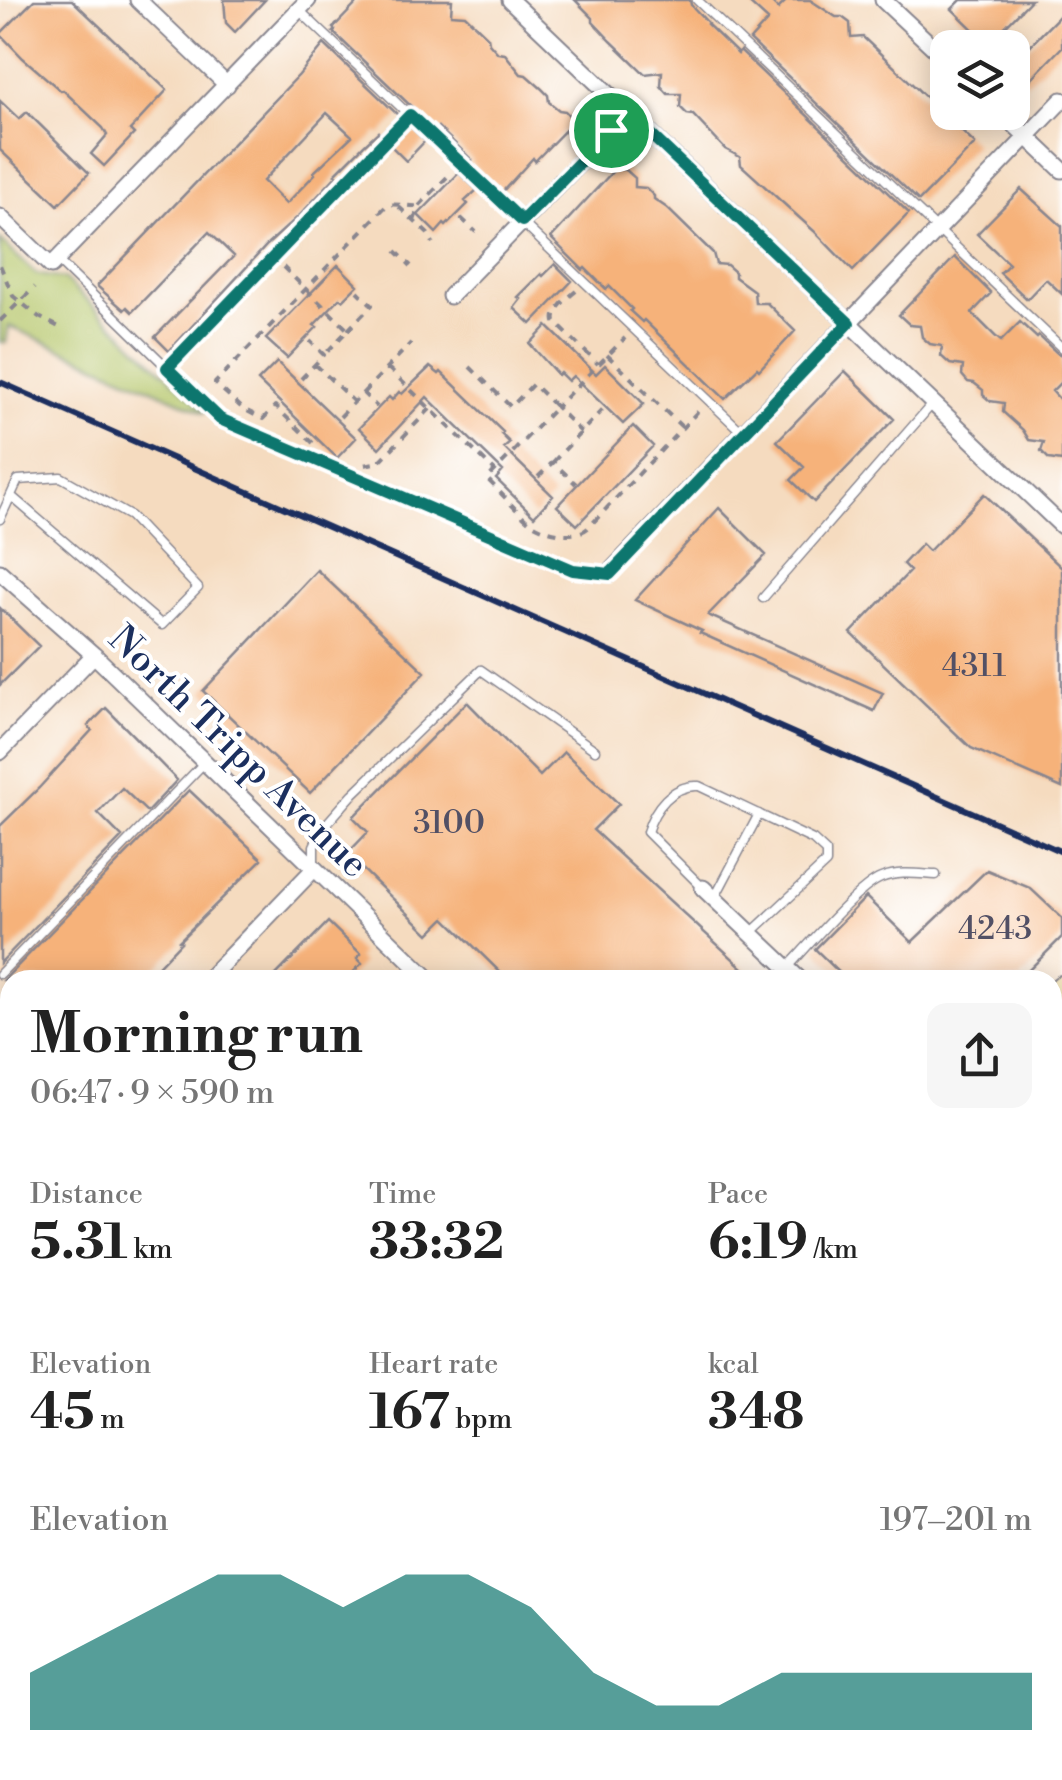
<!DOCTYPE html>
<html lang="en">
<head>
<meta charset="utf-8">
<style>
	:root { --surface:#fff; --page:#f6f6f6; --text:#222; --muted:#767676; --accent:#0f766e }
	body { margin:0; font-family:"Libre Bodoni",serif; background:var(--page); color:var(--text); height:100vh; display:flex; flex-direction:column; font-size:38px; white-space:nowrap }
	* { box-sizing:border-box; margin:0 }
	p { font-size:32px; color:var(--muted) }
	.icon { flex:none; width:55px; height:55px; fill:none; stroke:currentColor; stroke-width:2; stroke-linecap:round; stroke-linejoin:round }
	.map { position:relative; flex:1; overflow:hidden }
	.side { position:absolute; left:0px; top:970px; width:1062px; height:810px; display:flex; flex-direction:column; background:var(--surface); border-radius:30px 30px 0 0; box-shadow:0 5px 25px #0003 }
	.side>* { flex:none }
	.tools { position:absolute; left:930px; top:30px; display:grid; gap:20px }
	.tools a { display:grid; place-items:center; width:100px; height:100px; border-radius:20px; background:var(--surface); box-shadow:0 5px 25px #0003; font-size:50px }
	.pin { position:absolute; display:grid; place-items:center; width:85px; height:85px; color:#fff; margin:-42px; border:5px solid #fff; border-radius:50%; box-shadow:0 2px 10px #0007 }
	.round { display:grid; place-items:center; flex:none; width:105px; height:105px; border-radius:20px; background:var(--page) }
	.head { display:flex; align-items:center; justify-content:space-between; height:170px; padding:0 30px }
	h1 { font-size:55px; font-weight:800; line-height:75px }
	.figures { display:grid; grid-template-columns:repeat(3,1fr); gap:15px; height:170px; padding:10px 30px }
	.figures div { display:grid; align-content:center }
	.figures b { font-size:50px; font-weight:800 }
	.figures small { font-size:28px; font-weight:400 }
	.figures p { font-size:28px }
	.chart { height:280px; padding:20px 30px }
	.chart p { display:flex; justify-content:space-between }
	.chart svg { width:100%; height:180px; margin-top:10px; fill:var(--accent); opacity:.7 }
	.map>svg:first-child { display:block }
</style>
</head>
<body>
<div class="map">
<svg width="1062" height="1780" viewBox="0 0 1062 1780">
	<rect width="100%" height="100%" fill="#fff"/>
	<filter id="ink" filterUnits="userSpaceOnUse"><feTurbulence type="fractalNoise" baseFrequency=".01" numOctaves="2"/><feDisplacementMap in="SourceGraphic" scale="20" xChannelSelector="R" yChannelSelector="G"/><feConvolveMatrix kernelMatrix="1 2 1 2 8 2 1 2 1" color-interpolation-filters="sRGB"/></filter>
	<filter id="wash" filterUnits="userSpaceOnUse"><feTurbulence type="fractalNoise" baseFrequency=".0048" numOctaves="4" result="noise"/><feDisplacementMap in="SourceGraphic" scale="40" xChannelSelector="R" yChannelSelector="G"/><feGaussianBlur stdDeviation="2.25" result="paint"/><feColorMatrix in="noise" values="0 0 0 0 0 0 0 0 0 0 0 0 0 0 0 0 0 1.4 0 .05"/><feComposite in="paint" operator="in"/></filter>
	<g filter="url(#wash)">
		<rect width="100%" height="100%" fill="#f5dbbf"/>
		<path fill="#b5c669" stroke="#687a64" stroke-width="2.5" d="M 0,240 L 36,274 L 64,279 L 204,409 L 204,412 L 9,326 L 6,342 L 0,342 Z"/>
		<g id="blocks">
			<path fill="#f6b27a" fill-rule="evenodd" d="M 34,0 L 72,0 L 167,90 L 130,130 L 134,134 L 104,166 L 91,154 L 107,135 L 103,128 L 63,90 L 61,91 L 23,58 L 0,34 Z
				M 224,0 L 265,0 L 235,32 L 226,23 Z
				M 360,0 L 452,0 L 451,14 L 465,15 L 488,37 L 489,43 L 498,53 L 505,54 L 521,74 L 526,75 L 542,89 L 548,95 L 549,102 L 559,110 L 565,111 L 574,121 L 535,161 L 533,158 L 502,192 L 470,162 L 472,160 L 438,127 L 436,130 L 333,32 L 335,30 L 333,28 Z
				M 575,0 L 690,0 L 691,5 L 708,23 L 707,24 L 738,54 L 740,51 L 909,213 L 853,271 L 814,231 L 741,165 L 740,157 L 725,149 L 693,115 L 687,114 L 680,107 L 681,94 L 668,94 L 661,86 L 662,72 L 645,74 L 611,41 L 593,22 L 593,18 Z
				M 746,0 L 769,0 L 778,9 L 787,0 L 810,0 L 836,17 L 842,17 L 850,23 L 851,38 L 863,37 L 975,144 L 919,201 L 750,40 L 768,20 Z
				M 961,0 L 1031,0 L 988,44 L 952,9 Z
				M 1062,13 L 1062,47 L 1027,83 L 1012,68 L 1012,64 Z
				M 324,44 L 399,116 L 380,135 L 378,132 L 364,145 L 335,174 L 337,175 L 300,215 L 267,245 L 169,351 L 155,337 L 234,256 L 209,232 L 132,312 L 127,307 L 124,310 L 97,286 L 299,75 ZM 327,113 L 352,136 L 314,172 L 315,174 L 286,204 L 263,181 Z
				M 0,101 L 19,119 L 27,112 L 89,173 L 58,205 L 0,150 Z
				M 410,126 L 425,141 L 406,161 L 391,146 Z
				M 615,169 L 626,170 L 635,178 L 635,187 L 646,188 L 654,196 L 654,199 L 667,208 L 713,253 L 716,264 L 727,265 L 735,272 L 735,277 L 754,291 L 755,303 L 767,303 L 795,331 L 759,370 L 757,368 L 725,399 L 644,320 L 642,322 L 630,311 L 632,309 L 609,286 L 606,289 L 585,268 L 583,270 L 551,238 Z
				M 459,173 L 477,190 L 465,201 L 468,204 L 446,226 L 444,224 L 436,233 L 418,215 Z
				M 1021,189 L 1062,226 L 1062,294 L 1046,279 L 1027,299 L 1000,273 L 1009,264 L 977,234 Z
				M 955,257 L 991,293 L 972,313 L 995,336 L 1001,341 L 1020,322 L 1037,338 L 1039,336 L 1057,353 L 1062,355 L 1062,381 L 1052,391 L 1062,402 L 1062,461 L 1049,459 L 1041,451 L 1044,442 L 1029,440 L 1023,430 L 1003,412 L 1004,403 L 990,401 L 983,395 L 983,390 L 974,383 L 968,382 L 962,375 L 963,366 L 950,364 L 941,356 L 942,346 L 930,344 L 922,337 L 920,326 L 910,325 L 899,315 Z
				M 555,264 L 572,281 L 531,324 L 514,308 L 521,299 L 518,297 L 541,274 L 543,276 Z
				M 338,265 L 358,285 L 343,300 L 340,298 L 314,325 L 317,327 L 287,358 L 266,339 Z
				M 547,326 L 596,374 L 605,365 L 644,404 L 623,424 L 573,376 L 568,381 L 560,373 L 558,375 L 530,344 Z
				M 277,362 L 356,438 L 337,458 L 258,381 Z
				M 430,367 L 439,374 L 441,372 L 503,432 L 501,434 L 510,443 L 504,448 L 553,496 L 534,516 L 496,479 L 503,471 L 427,397 L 379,448 L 359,428 L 389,397 L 392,400 L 399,392 L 402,394 Z
				M 845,371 L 894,419 L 814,502 L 791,480 L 804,467 L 777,441 Z
				M 633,426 L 653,446 L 577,525 L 557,506 Z
				M 984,494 L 1062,568 L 1062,788 L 971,748 L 851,633 L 910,571 L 903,564 L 922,544 L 929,551 Z
				M 719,508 L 766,555 L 708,615 L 883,693 L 874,711 L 700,633 L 702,631 L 635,600 Z
				M 317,570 L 425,672 L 310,793 L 203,691 Z
				M 0,608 L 39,646 L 0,685 Z
				M 467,702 L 540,776 L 564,752 L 579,766 L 619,804 L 593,830 L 756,980 L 508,980 L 445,918 L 429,934 L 347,854 L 368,832 L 353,817 Z
				M 106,708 L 177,780 L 147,812 L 122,788 L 98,813 L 122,837 L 0,963 L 0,826 L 39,788 L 92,730 L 88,726 Z
				M 189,790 L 262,859 L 179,941 L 181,942 L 145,980 L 4,980 Z
				M 987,870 L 1030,888 L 1062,918 L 1062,937 L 1019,980 L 847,980 L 815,949 L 866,897 L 912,942 Z
				M 328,922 L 361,954 L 357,958 L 362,963 L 346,980 L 271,980 Z"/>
		</g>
	</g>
	<g filter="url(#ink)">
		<use href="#blocks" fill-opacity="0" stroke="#88858e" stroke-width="2.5"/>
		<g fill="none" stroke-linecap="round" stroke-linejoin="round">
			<defs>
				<path id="service" d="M 697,0 L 1062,348
					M 299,10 L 743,433
					M 57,260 L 220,419 L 573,570 L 609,573
					M 167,368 L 410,115
					M 0,519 L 18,480 L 61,477 L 130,516 L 198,588 L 162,625 L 11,496
					M 763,598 L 933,403
					M 314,864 L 314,846 L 322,829 L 353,794 L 481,670 L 595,750
					M 703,888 L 647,832 C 654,809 672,784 699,786 L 813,840 L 826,852 L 826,863 L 751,933
					M 714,899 L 759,814
					M 788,967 C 807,947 858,887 881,878 C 899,871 917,874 936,875
					M 0,974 L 204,763
					M 1052,1216 L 1062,1206
					M 0,1415 L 10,1405
					M 0,1475 L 10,1484
					M 1052,1657 L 1062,1647
					M 210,1770 L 220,1780
					M 80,1780 L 89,1770
					M 509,1780 L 519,1770
					M 934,1780 L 944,1770"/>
				<path id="minor" d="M 138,0 L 227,85
					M 510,0 L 1062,526
					M 883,0 L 948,61
					M 1001,112 L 1062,170
					M 0,217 L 51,266 L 308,0
					M 450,296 L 628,113
					M 0,572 L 94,655 L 430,980
					M 609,573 L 1062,100
					M 0,752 L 94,655
					M 703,888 L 800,980
					M 207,980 L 314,869
					M 1052,1023 L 1062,1032
					M 0,1196 L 10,1185
					M 1052,1435 L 1062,1425
					M 0,1641 L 10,1631
					M 0,1735 L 10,1744
					M 37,1770 L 48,1780
					M 720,1780 L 730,1770"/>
				<path id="tertiary" d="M 908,1770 L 919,1780"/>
				<path id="secondary" d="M 1052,997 L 1062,987
					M 295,1780 L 305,1770"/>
			</defs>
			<use href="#service" stroke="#88858e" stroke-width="11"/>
			<use href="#minor" stroke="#88858e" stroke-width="19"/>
			<use href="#tertiary" stroke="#88858e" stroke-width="24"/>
			<use href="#secondary" stroke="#88858e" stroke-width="26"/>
			<path stroke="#88858e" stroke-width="4" stroke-dasharray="8 8" stroke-linecap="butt" d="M 399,207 L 428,234 L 433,243
				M 461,218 L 476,232
				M 414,221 L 419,206 L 452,172
				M 396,251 L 411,266
				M 0,265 L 13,296 L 39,317 L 61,328 L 64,326
				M 283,267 L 348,330 L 324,355
				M 576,291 C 567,299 552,309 555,322 L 598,364
				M 0,321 L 35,287
				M 348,330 L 372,305 L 358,291
				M 607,355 L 683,428
				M 315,364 L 354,402
				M 470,367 L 511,407 L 533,384 L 556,407 L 487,479 C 502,493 517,513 534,525 C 548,533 575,539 588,528 L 701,408
				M 388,368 L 495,471
				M 301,379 L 324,355 L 310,341
				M 363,393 L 411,343
				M 340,417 L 363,393 L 377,407
				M 581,432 L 556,407 L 625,338
				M 313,443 L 275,406 L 263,419 L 243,409 L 215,383 L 387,205 C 398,203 408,207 419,206
				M 553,462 L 604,408
				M 365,465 L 379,462 L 430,409
				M 538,477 L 553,462 L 576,484"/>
			<use href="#service" stroke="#fff" stroke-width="8"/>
			<use href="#minor" stroke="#fff" stroke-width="15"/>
			<use href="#tertiary" stroke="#fff" stroke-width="20"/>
			<use href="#secondary" stroke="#f6e9c3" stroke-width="22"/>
			<path stroke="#1b2f5e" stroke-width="6" d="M 0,382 L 1062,852"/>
		</g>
	</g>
	<g fill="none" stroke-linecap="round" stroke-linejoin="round" filter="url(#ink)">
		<defs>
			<path id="route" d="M 628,113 L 849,323 L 610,574 L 573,570 L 220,419 L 167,368 L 410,115 L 522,221 Z"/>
		</defs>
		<use href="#route" stroke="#fff" stroke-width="20"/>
		<use href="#route" stroke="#0f766e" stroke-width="12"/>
	</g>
	<g text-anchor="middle" stroke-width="8" stroke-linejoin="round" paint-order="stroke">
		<g font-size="32" fill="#525065">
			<text x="974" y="676">4311</text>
			<text x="449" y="833">3100</text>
			<text x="995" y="939">4243</text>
		</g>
		<g font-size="38" fill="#1b2f5e" stroke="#fff">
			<text transform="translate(239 751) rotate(44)" y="13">North Tripp Avenue</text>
		</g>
	</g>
</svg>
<div class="tools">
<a><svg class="icon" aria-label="layers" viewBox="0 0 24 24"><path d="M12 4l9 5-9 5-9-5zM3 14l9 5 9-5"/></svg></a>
</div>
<div class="pin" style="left:611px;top:130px;background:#1e9e55"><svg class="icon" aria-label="arrive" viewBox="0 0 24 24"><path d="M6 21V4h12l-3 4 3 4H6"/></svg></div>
<section class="side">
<div class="head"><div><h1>Morning run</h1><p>06:47 · 9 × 590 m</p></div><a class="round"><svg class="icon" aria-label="share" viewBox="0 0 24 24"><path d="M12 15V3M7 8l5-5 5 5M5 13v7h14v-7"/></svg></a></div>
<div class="figures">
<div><p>Distance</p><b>5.31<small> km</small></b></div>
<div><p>Time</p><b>33:32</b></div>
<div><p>Pace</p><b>6:19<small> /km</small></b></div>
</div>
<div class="figures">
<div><p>Elevation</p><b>45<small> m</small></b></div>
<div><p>Heart rate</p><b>167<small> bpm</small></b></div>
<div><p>kcal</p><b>348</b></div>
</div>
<div class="chart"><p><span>Elevation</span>197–201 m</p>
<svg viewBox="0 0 160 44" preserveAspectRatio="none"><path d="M0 44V30L10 22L20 14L30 6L40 6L50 14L60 6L70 6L80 14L90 30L100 38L110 38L120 30L130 30L140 30L150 30L160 30V44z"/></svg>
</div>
</section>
</div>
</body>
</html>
